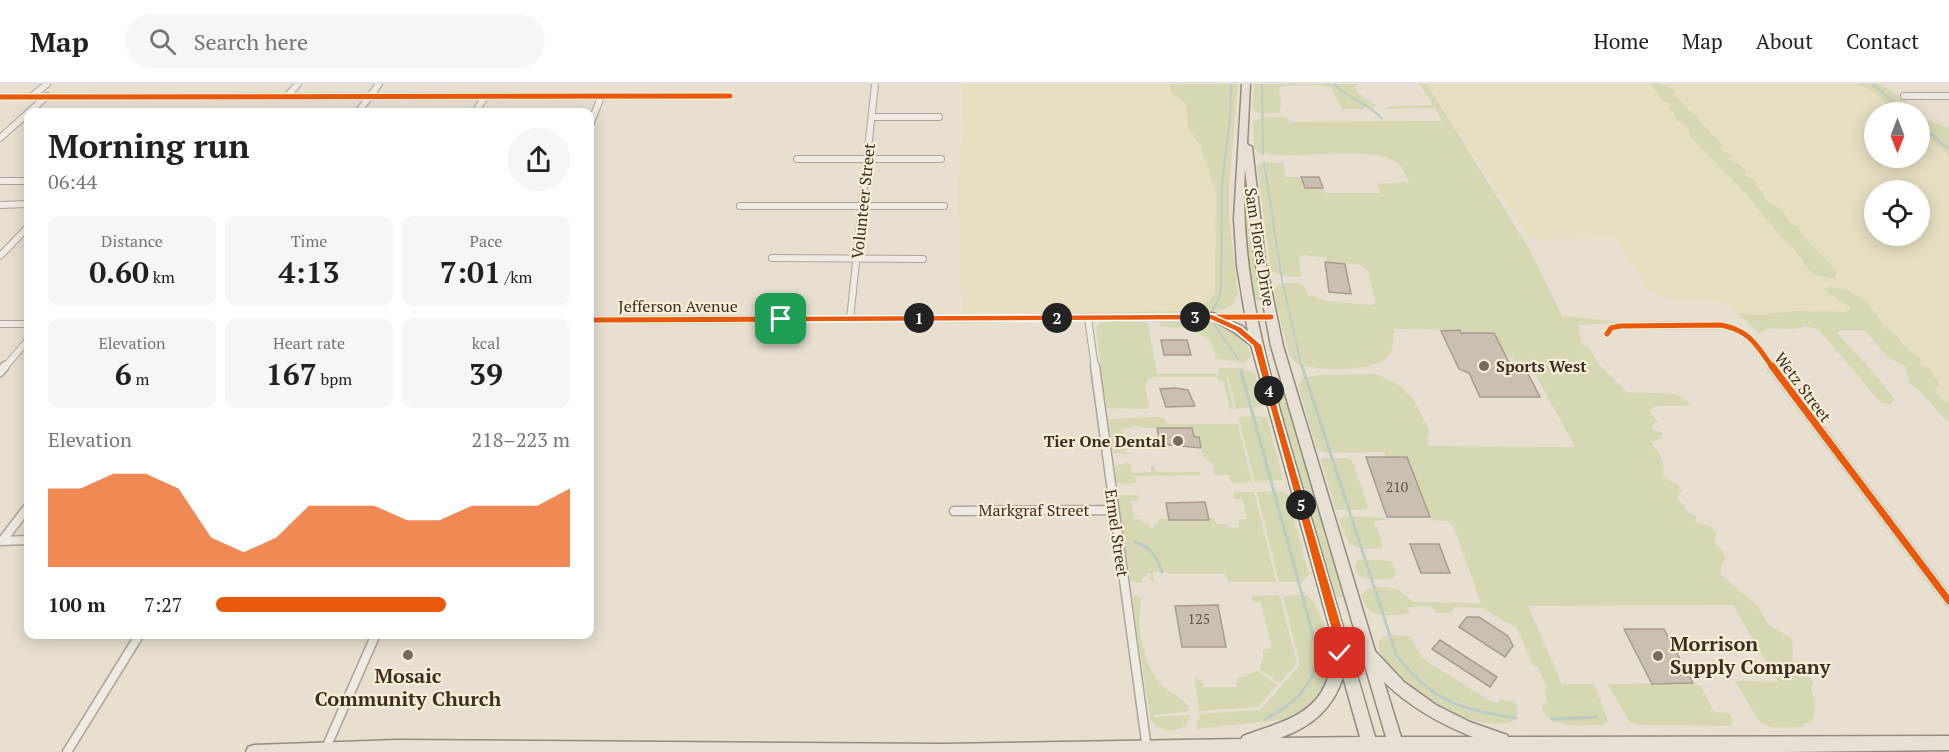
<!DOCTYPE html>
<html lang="en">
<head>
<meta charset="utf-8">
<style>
	:root { --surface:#fff; --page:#f6f6f6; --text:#202124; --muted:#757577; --line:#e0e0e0; --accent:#ea580c }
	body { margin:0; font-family:"PT Serif",serif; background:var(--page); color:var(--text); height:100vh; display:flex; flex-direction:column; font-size:22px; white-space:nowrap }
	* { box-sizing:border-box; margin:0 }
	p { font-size:20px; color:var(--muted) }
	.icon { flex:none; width:33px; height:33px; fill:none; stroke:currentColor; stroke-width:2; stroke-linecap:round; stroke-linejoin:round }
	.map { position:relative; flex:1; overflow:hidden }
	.sheet { position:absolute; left:24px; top:24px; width:570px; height:531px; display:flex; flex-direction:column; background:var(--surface); border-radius:12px; box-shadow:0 3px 15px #0003 }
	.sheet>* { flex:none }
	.needle { width:39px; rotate:180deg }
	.buttons { position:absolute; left:1864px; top:18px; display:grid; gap:12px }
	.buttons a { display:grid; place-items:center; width:66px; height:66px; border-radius:50%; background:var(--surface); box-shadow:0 3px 15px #0003; font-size:30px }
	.pin { position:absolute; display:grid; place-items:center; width:51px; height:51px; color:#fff; margin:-26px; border-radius:12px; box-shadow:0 3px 9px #0006 }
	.km { position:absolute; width:30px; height:30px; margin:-15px; border-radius:50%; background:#222; color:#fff; font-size:16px; line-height:30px; text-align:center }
	.round { display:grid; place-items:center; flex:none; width:63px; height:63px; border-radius:32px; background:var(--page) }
	.head { display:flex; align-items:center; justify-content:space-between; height:102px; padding:0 24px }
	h1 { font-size:33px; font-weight:700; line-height:45px }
	.stats { display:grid; grid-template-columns:repeat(3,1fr); gap:9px; height:102px; padding:6px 24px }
	.stats div { display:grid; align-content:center; border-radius:12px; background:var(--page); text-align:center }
	.stats b { font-size:30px; font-weight:700 }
	.stats small { font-size:16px; font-weight:400 }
	.stats p { font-size:16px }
	.chart { height:168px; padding:12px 24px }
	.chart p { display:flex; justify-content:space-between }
	.chart svg { width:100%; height:108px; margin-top:6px; fill:var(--accent); opacity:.7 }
	ul { padding:0 24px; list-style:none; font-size:20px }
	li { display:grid; grid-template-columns:96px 72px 1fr; align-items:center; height:45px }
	li i { height:15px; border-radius:8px; background:var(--accent) }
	header { display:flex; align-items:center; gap:36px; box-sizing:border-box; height:84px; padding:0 30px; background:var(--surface); border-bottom:2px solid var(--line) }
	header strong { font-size:28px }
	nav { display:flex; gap:33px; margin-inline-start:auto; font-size:21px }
	.search { width:420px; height:54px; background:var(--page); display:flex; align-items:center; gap:15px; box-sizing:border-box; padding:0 21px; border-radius:33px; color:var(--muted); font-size:22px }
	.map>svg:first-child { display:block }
</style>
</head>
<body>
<header>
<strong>Map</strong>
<div class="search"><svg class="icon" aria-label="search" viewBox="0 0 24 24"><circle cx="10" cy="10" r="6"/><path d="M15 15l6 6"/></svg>Search here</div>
<nav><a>Home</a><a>Map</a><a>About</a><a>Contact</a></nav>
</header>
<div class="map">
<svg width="1949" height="668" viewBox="0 0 1949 668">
	<rect width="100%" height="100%" fill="#e7e0d1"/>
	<path fill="#e6dfc2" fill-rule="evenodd" d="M 962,0 L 1170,0 L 1169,3 L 1187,23 L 1188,44 L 1200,61 L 1216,109 L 1215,209 L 1212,215 L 1204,221 L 1184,227 L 962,229 L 958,106 L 960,64 L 963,54 Z
		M 1427,0 L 1651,0 L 1671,20 L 1691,53 L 1751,115 L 1780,152 L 1795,166 L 1804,181 L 1810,186 L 1833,195 L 1837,188 L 1829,181 L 1831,181 L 1784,133 L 1782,126 L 1766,116 L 1753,102 L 1752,94 L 1745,90 L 1740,81 L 1726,74 L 1709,49 L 1707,43 L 1665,0 L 1857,0 L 1875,9 L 1895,28 L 1875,28 L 1875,74 L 1920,74 L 1920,51 L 1934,58 L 1949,71 L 1949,319 L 1942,316 L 1937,310 L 1912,267 L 1906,264 L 1895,250 L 1883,241 L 1876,230 L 1835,213 L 1850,223 L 1847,228 L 1793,227 L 1760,231 L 1737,229 L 1728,222 L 1713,217 L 1674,216 L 1650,208 L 1614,154 L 1530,156 ZM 1875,106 L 1920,106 L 1920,152 L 1875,152 Z"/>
	<path fill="#d6d7b3" d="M 1170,0 L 1238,0 L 1229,103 L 1229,132 L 1238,210 L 1233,220 L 1225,225 L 1209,229 L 962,231 L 1184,227 C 1198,224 1207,222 1215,209 L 1216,109 L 1200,61 L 1188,44 L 1187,23 L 1184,18 L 1170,7 Z
		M 1254,0 L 1359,0 L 1354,2 L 1357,8 L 1377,22 L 1371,25 L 1364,23 L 1363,25 L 1343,25 C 1337,20 1336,10 1331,4 C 1324,0 1286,0 1279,4 L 1281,20 L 1280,29 L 1259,29 L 1253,25 Z
		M 1419,0 L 1427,0 L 1531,168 L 1562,232 L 1624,238 L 1578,241 L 1581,256 L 1580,259 L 1588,263 L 1600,282 L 1627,308 L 1676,310 L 1688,317 L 1689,322 L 1658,322 L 1648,326 L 1658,338 L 1652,341 L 1652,345 L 1663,349 L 1662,354 L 1651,358 C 1658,367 1667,380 1663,392 L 1678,401 L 1682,407 L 1677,413 L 1688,428 L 1696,432 L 1695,438 L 1711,443 L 1717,450 L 1714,453 L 1716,461 L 1722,466 L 1726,476 L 1721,481 L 1721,489 L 1725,494 L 1757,521 L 1768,540 L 1792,555 L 1793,577 L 1804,586 L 1814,599 L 1811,604 L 1816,622 L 1812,638 L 1803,640 L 1804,643 C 1792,643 1772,646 1762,639 C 1754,634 1743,606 1734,597 L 1778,598 L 1733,521 L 1528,522 L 1562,600 L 1594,600 L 1608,637 L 1603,641 C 1580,641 1551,647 1541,622 L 1548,619 L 1544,605 L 1547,604 L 1538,583 L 1534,583 L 1517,544 L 1482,524 L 1453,523 L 1453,527 L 1448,529 L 1437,529 L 1431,522 L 1407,523 L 1409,528 L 1407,530 C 1385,531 1368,536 1361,511 L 1368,504 L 1386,503 L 1398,506 L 1414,518 L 1481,519 L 1453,441 L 1447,437 L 1432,436 L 1430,433 L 1407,373 L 1386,373 L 1384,368 L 1327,369 L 1317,366 L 1300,308 L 1299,301 L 1303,294 L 1319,291 L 1377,290 L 1398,300 L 1414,316 L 1429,346 L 1427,359 L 1428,362 L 1575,363 L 1533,286 L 1509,280 L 1519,278 L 1460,246 L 1394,245 C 1393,254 1394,266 1388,272 C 1374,289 1314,287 1295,279 L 1289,270 L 1274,208 L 1277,201 C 1284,198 1297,198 1304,202 L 1307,210 L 1326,217 L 1372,221 L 1376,219 L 1368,188 L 1361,181 L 1327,178 L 1326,174 L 1304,171 L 1299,175 L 1301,193 L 1283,192 L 1271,187 L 1257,81 L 1262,78 L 1265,81 L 1266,78 L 1283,79 L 1285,93 L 1299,93 L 1305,104 L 1323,104 L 1326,109 L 1381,109 L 1377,100 L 1409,98 C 1406,91 1402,82 1396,78 C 1377,63 1306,73 1279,71 C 1272,70 1267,71 1262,67 L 1261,70 L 1254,65 L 1253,38 C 1262,31 1277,33 1288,34 L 1290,38 L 1442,37 L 1435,24 L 1383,25 L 1391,22 L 1431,21 L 1432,18 Z
		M 1651,0 C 1661,0 1668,0 1675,7 L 1674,10 L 1691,28 L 1698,32 L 1698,36 C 1707,44 1712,52 1722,60 L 1720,63 L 1721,66 L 1733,71 L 1728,75 L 1740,81 L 1747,88 L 1745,91 L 1758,98 L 1754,102 L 1762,107 L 1766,116 L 1782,126 L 1791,140 L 1799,143 L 1801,150 L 1832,181 L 1830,182 L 1837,188 L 1834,195 L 1812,190 L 1795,166 L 1780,152 L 1751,115 L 1691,53 L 1685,40 L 1678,37 L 1674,32 L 1674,28 L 1670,26 L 1671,20 L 1662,16 Z
		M 1857,0 C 1889,0 1881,0 1905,17 C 1911,21 1915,22 1919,28 L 1895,28 L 1875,9 Z
		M 1920,29 L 1929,37 L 1949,44 L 1949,71 L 1934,58 L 1920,51 Z
		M 1244,124 L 1248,124 L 1262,214 L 1259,217 L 1254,215 L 1245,153 Z
		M 1830,203 L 1847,206 L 1868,219 L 1883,241 L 1895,250 L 1906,264 L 1921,275 L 1920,281 L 1930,284 L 1939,301 L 1935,305 C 1938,313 1942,316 1949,319 L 1949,339 C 1933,324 1928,312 1909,299 L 1905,282 L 1886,272 L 1865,246 L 1841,246 L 1837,249 L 1875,290 L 1894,315 L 1891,320 L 1881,319 L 1818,245 L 1804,242 C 1790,250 1772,239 1759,249 L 1737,229 L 1760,231 L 1793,227 L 1847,228 L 1850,223 L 1825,206 Z
		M 1164,237 C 1195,238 1243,231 1251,273 L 1244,279 L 1217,275 L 1210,256 L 1188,244 L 1161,243 L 1160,239 Z
		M 1102,238 L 1143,238 L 1148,240 L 1157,290 L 1219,290 L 1218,284 L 1243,284 L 1255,290 L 1263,322 L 1236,325 L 1228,293 L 1226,293 L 1234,325 L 1230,325 L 1223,296 L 1218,296 L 1217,293 L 1156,293 L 1148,296 L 1145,301 L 1149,323 L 1147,325 L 1106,324 L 1096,244 L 1098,240 Z
		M 1272,294 L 1280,294 L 1343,513 L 1337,514 L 1334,509 Z
		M 1256,332 L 1267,334 L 1283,396 L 1255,398 L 1238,333 Z
		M 1159,333 L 1165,336 L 1167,340 L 1238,340 L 1239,344 L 1235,345 L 1239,345 L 1252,398 L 1232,399 L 1228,391 L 1214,391 L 1214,381 L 1203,373 L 1199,353 L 1194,353 L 1192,344 L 1146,344 L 1134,341 L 1134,343 L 1122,345 L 1125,368 L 1135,370 L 1113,369 L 1108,335 Z
		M 1320,374 L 1348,374 L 1352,376 L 1368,423 L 1366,426 L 1336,426 Z
		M 1127,379 L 1130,381 L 1132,389 L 1151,388 L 1151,382 L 1154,382 L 1156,388 L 1200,388 L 1200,391 L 1136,392 L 1136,399 L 1125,400 L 1116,398 L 1115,382 Z
		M 1277,407 L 1287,409 L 1309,490 L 1303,498 L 1279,498 L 1257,408 Z
		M 1236,408 L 1254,408 L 1276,498 L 1229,498 L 1225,490 L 1168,490 L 1167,488 L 1153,488 L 1154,499 L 1148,492 L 1151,492 L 1151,489 L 1146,489 L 1147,492 L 1141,495 L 1144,499 L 1130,497 L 1118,411 L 1138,411 L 1139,416 L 1131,417 L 1135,435 L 1141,435 L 1144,440 L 1149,440 L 1149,444 L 1154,444 L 1153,440 L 1158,440 L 1159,435 L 1214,434 L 1216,440 L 1227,440 L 1230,444 L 1239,443 L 1239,435 L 1247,435 L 1243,415 L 1234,415 L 1233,409 Z
		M 1345,432 L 1384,434 L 1386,436 L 1374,437 L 1382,457 L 1382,464 L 1364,465 L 1349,460 L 1339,436 Z
		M 1359,476 L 1384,476 L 1392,478 L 1397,491 L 1393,494 C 1380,495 1350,500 1356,478 Z
		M 1136,511 L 1141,514 C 1142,521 1139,527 1139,533 C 1140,554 1145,583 1160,599 C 1169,610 1186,614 1190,627 L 1154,631 L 1154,633 L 1190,631 C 1187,651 1158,651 1150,634 L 1132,514 Z
		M 1279,511 L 1297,580 L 1279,599 L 1259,585 L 1263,575 L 1263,566 L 1272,564 L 1261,518 L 1254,518 L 1251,514 L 1253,512 Z
		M 1306,511 C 1329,527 1334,586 1321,610 L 1316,612 L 1317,616 L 1302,629 L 1289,635 L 1196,645 L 1200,630 L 1260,626 L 1300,581 L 1283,512 Z
		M 1388,551 L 1410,552 L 1423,575 L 1492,618 L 1498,619 L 1499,616 L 1515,618 L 1518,625 L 1517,633 L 1513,633 L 1515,636 C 1491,649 1431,625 1412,607 C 1405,601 1399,594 1393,587 C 1386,578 1375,567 1380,555 Z
		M 1257,587 L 1277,601 L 1258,623 L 1199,627 L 1195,594 L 1201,596 L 1203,603 L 1237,603 L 1237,594 L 1247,592 Z
		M 1693,599 L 1701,602 L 1714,628 L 1729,629 L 1733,637 L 1731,642 L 1642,641 L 1630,639 L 1608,600 Z"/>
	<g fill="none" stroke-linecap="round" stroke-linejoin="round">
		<path stroke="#bcccc2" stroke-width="2" d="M 1262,0 L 1263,70
			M 1334,0 C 1348,15 1369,19 1382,35
			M 1872,0 L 1906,28
			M 1920,41 L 1949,65
			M 1264,78 L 1282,196 L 1302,284
			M 1212,227 L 1219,215 L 1221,205 L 1222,99 L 1230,35 L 1231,0
			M 1214,240 L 1238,275"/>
		<path stroke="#bcccc2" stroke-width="3" d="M 1302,282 L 1396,570 C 1429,616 1462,626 1516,634
			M 1241,287 L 1318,569 C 1314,603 1294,620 1265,635
			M 1135,458 C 1150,462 1157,473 1162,488
			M 1552,635 L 1597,633"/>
	</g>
	<path fill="#cbbfb2" stroke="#a89c90" stroke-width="1.5" d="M 1301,93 L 1319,93 L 1323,104 L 1305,104 Z
		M 1325,178 L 1345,180 L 1351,210 L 1329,208 Z
		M 1460,246 L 1461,249 L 1494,249 L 1512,284 L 1525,284 L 1540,313 L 1480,313 L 1469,289 L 1459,285 L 1441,247 Z
		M 1161,256 L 1187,256 L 1191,271 L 1164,271 Z
		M 1175,304 L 1188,306 L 1195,322 L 1166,323 L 1160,305 Z
		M 1157,344 L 1192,344 L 1194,353 L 1199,353 L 1201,364 L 1160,360 Z
		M 1366,373 L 1407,373 L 1430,433 L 1387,433 Z
		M 1205,418 L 1209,436 L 1169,436 L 1166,419 Z
		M 1410,460 L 1439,460 L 1450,489 L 1421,489 Z
		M 1218,521 L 1226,563 L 1182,563 L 1175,522 Z
		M 1467,533 L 1479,533 L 1508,552 L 1513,562 L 1505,573 L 1459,543 Z
		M 1624,545 L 1664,545 L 1693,599 L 1652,600 Z
		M 1440,556 L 1497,593 L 1490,603 L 1432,565 Z"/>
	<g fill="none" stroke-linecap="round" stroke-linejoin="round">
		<defs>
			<path id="street-far1" d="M 32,12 L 47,0
				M 287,12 L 298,0
				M 1904,12 L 1949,12
				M 0,13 L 730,12
				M 29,28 L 47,12
				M 358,28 L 379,0
				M 475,28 L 485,13
				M 872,33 L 939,33
				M 590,41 L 601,13
				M 0,54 L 28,29
				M 797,75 L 941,75
				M 0,97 L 28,97
				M 0,121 L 28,120
				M 740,122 L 944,122
				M 0,172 L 28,143
				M 772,174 L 923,175
				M 1088,234 L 1095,284
				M 850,235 L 875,0
				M 590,236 L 1271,233
				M 0,240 L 28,240
				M 1607,250 L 1611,244 L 1620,242 L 1721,241 C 1751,247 1756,261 1773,284
				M 4,284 L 28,256"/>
			<path id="street" d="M 1095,282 L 1147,665
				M 1772,282 L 1949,517
				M 0,288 L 5,282
				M 954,427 L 1114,426
				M 0,457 L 28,456
				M 2,457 L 28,423
				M 326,664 L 376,550
				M 67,668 L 140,550"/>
			<path id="primary" d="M 1242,0 L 1250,0 L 1247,60 L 1252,63 L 1265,176 L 1283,262 L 1375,567 L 1404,598 L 1436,621 L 1470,638 L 1507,651 L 1508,653 L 1949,652 L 1949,666 L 1783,668 L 246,668 L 248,663 L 254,661 L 397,656 L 943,660 L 1241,655 L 1243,652 C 1273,640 1312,634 1326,599 C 1331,588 1330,574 1335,563 L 1251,261 L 1234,248 L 1207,233 L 1212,229 L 1216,230 L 1242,242 L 1248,248 L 1237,182 L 1234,135 ZM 1245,85 L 1255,176 L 1271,262 L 1386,653 L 1375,653 C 1349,561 1321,470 1295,379 C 1267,282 1239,187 1245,85 ZM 1343,593 L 1360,653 L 1280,654 C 1311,643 1333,625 1343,593 ZM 1384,598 C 1410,623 1440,640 1473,653 L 1401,653 Z"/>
		</defs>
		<use href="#street-far1" stroke="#ada599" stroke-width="8"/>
		<use href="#street" stroke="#ada599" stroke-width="11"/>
		<use href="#primary" stroke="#928b80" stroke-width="3"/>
		<use href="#street-far1" stroke="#efebe3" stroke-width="6"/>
		<use href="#street" stroke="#efebe3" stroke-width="8"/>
		<use href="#primary" fill="#e6e1d4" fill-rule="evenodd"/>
		<defs>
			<path id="cycleway-far1" d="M 0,13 L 730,12
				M 590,236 L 1271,233
				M 1607,250 L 1611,244 L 1620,242 L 1721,241 C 1751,247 1756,261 1773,284"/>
			<path id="cycleway" d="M 1772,282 L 1949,517"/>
		</defs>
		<use href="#cycleway-far1" stroke="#f7eed8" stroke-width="8"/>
		<use href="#cycleway" stroke="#f7eed8" stroke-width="10"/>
		<use href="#cycleway-far1" stroke="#e8590c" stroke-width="5"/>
		<use href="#cycleway" stroke="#e8590c" stroke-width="7"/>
	</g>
	<path fill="#ea580c" stroke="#fff" stroke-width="1.5" d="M 1212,230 L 1241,243 L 1262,261 L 1279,328 L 1346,556 L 1344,572 L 1340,574 L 1334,569 L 1334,556 L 1253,262 L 1235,247 L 1211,236 L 781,238 L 777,235 L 781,232 Z"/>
	<g fill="#786c5e" stroke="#f7eed8" stroke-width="2">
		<circle cx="1484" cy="282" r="6"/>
		<circle cx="1178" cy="357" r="6"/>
		<circle cx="408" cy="571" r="6"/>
		<circle cx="1658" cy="572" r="6"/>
	</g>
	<g text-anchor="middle" stroke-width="4.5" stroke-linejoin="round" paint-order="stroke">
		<g font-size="14" fill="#605244">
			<text x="1397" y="408">210</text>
			<text x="1199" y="540">125</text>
		</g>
		<g font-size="16" fill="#3d2e20" stroke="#f7eed8">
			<text transform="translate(863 117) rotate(-84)" y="6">Volunteer Street</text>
			<text transform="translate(1260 163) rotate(81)" y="6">Sam Flores Drive</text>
			<text x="678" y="228">Jefferson Avenue</text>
			<text transform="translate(1803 303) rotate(53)" y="6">Wetz Street</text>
			<text x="1034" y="432">Markgraf Street</text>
			<text transform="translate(1117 449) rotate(82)" y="6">Ermel Street</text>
		</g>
		<g font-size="16" font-weight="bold" fill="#3d2e20" stroke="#f7eed8" text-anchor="start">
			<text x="1496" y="288">Sports West</text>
			<text x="1166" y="363" text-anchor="end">Tier One Dental</text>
		</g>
		<g font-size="20" font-weight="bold" fill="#3d2e20" stroke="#f7eed8" text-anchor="start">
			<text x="1670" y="567">Morrison<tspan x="1670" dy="23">Supply Company</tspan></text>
			<text x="408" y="599" text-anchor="middle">Mosaic<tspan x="408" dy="23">Community Church</tspan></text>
		</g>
	</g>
</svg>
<div class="buttons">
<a><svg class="needle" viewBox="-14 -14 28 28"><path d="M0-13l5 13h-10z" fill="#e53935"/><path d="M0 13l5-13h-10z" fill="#757577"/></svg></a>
<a><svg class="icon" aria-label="locate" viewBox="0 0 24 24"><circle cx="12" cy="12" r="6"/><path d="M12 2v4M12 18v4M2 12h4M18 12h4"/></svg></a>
</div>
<div class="pin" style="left:781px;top:235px;background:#1e9e55"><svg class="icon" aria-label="arrive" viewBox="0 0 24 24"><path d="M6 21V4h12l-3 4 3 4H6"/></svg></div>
<div class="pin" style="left:1340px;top:569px;background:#d93025"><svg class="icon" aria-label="check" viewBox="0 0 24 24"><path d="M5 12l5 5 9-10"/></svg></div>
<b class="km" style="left:919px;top:234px">1</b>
<b class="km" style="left:1057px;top:234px">2</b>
<b class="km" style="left:1195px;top:233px">3</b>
<b class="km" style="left:1269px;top:307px">4</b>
<b class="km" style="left:1301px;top:421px">5</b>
<section class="sheet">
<div class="head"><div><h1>Morning run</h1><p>06:44</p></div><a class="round"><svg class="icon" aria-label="share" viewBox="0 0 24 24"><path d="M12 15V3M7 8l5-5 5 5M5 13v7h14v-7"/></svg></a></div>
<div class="stats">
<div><p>Distance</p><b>0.60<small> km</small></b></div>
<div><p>Time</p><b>4:13</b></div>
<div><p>Pace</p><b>7:01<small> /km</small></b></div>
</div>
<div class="stats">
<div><p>Elevation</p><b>6<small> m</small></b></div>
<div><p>Heart rate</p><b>167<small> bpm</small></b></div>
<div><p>kcal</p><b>39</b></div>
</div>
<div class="chart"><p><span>Elevation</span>218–223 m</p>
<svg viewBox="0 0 160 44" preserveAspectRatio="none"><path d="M0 44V12L10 12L20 6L30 6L40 12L50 32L60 38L70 32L80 19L90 19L100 19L110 25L120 25L130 19L140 19L150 19L160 12V44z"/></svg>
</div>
<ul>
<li><b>100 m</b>7:27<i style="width:65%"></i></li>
</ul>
</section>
</div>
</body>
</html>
